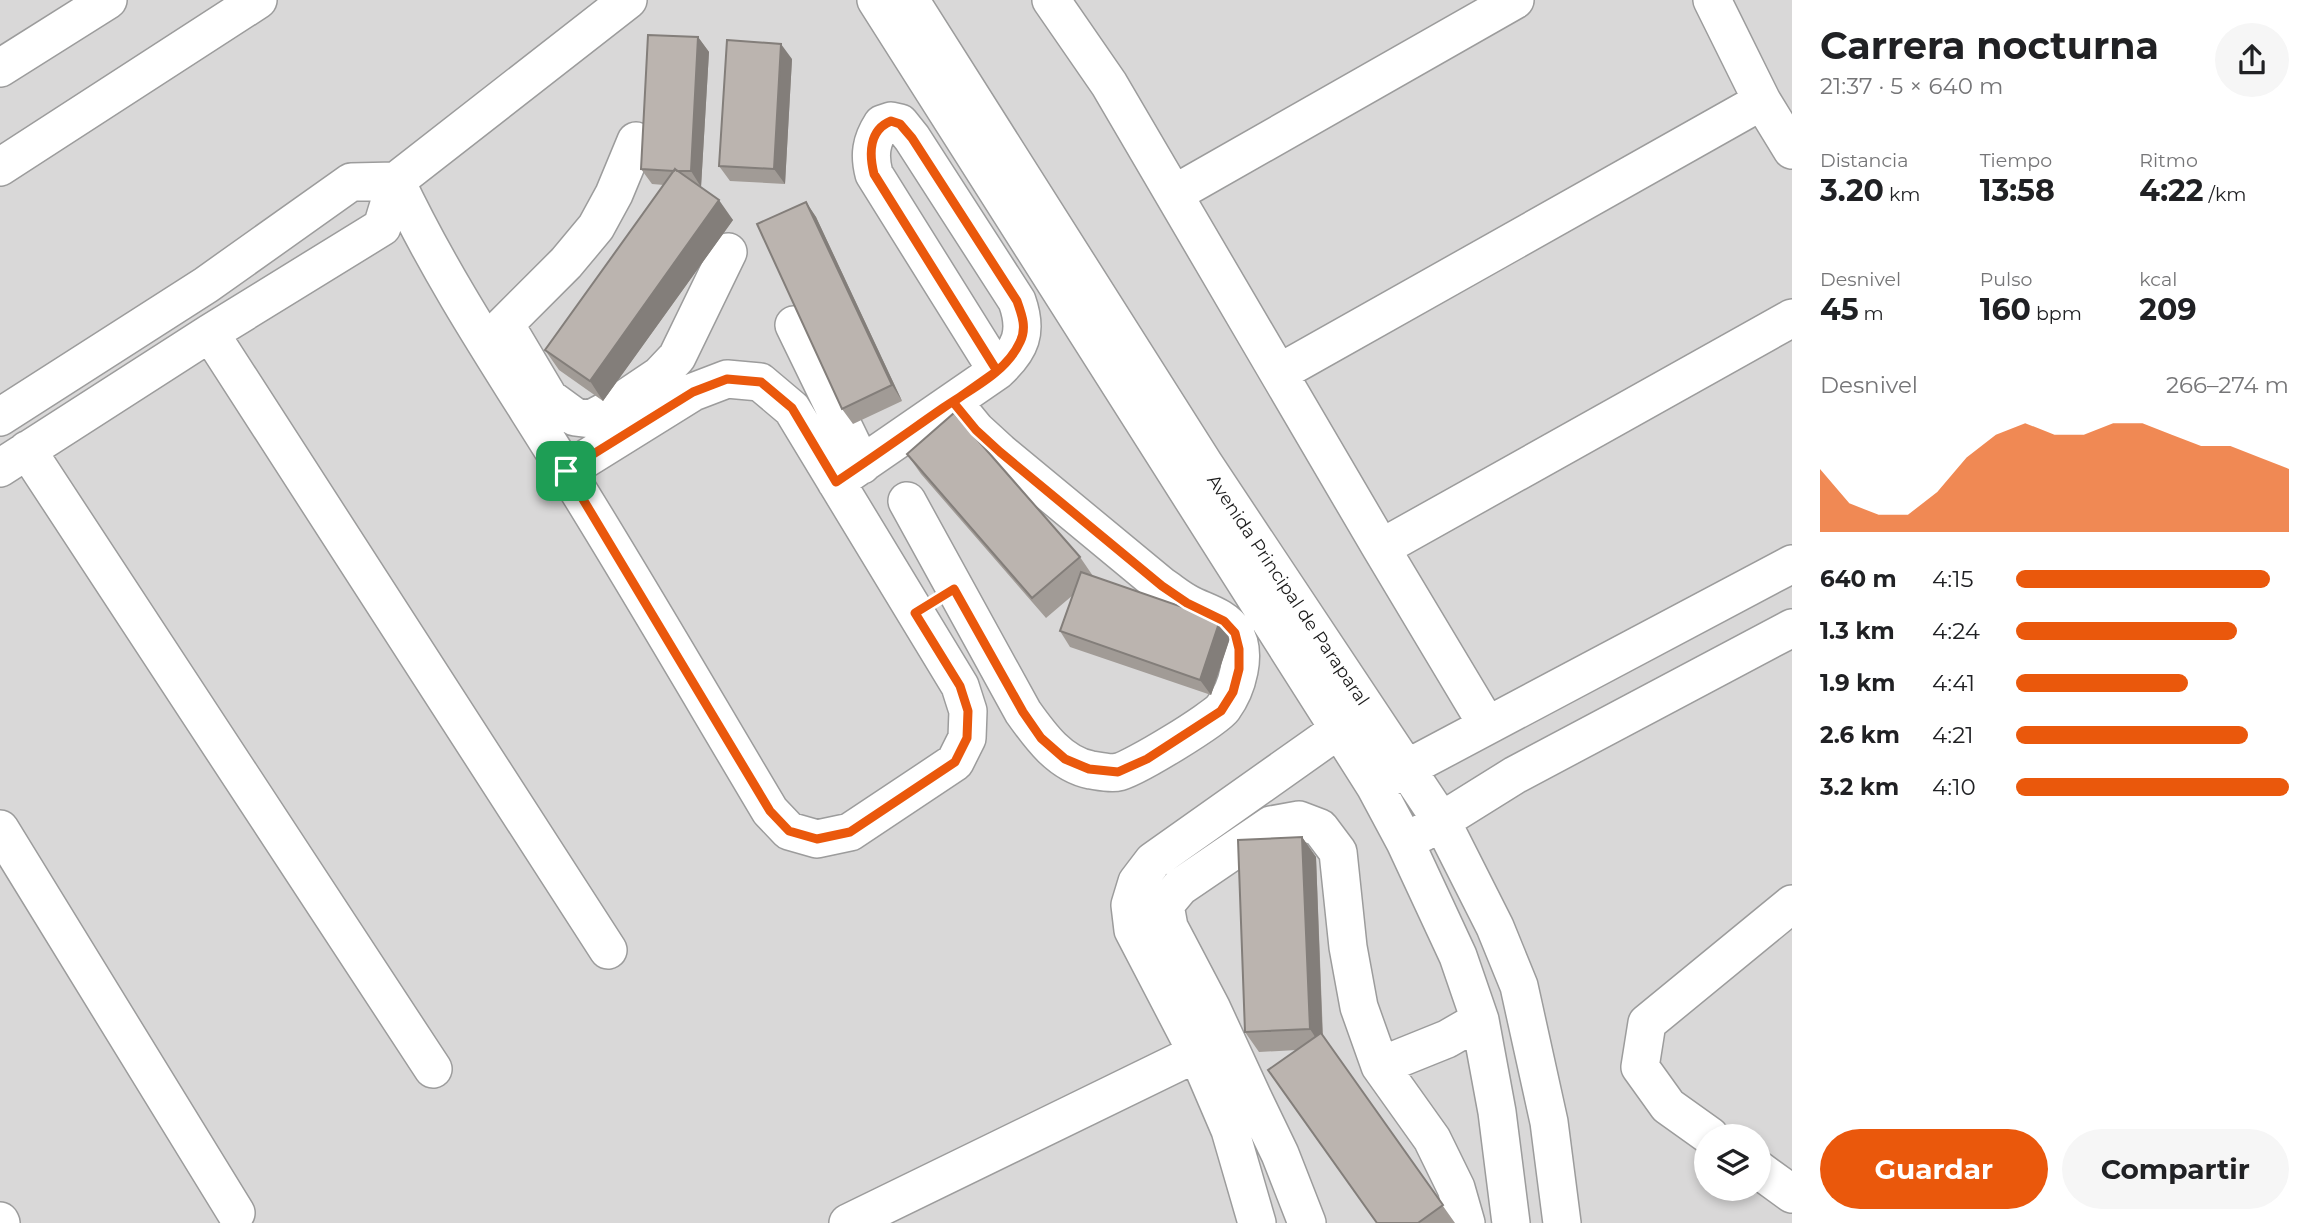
<!DOCTYPE html>
<html lang="es">
<head>
<meta charset="utf-8">
<style>
	:root { --surface:#fff; --page:#f6f6f6; --text:#202124; --muted:#757577; --accent:#ea580c }
	body { margin:0; font-family:Montserrat,sans-serif; background:var(--page); color:var(--text); height:100vh; display:flex; flex-direction:column; font-size:26px; white-space:nowrap }
	* { box-sizing:border-box; margin:0 }
	p { font-size:23px; color:var(--muted) }
	.icon { flex:none; width:38px; height:38px; fill:none; stroke:currentColor; stroke-width:2; stroke-linecap:round; stroke-linejoin:round }
	.map { position:relative; flex:1; overflow:hidden }
	.details { display:flex; flex-direction:column; background:var(--surface); width:525px }
	.details>* { flex:none }
	.tools { position:absolute; left:1694px; top:1124px; display:grid; gap:14px }
	.tools a { display:grid; place-items:center; width:77px; height:77px; border-radius:50%; background:var(--surface); box-shadow:0 4px 10px #0003; font-size:35px }
	.pin { position:absolute; display:grid; place-items:center; width:60px; height:60px; color:#fff; margin:-30px; border-radius:14px; box-shadow:0 4px 10px #0006 }
	.round { display:grid; place-items:center; flex:none; width:74px; height:74px; border-radius:37px; background:var(--page) }
	.overview { display:flex; align-items:center; justify-content:space-between; height:119px; padding:0 28px }
	h1 { font-size:38px; font-weight:700; line-height:52px }
	.figures { display:grid; grid-template-columns:repeat(3,1fr); gap:10px; height:119px; padding:7px 28px }
	.figures div { display:grid; align-content:center }
	.figures b { font-size:30px; font-weight:700 }
	.figures small { font-size:19px; font-weight:400 }
	.figures p { font-size:19px }
	.chart { height:196px; padding:14px 28px }
	.chart p { display:flex; justify-content:space-between }
	.chart svg { width:100%; height:126px; margin-top:7px; fill:var(--accent); opacity:.7 }
	.button { display:flex; gap:14px; margin-top:auto; padding:14px 28px }
	.button a { flex:1; height:80px; border-radius:42px; background:var(--accent); color:#fff; font-size:28px; font-weight:700; line-height:80px; text-align:center }
	.button a+a { background:var(--page); color:var(--text) }
	ul { padding:0 28px; list-style:none; font-size:23px }
	li { display:grid; grid-template-columns:112px 84px 1fr; align-items:center; height:52px }
	li i { height:18px; border-radius:9px; background:var(--accent) }
	main { display:flex; flex:1; min-height:0 }
	.map>svg:first-child { display:block }
</style>
</head>
<body>
<main>
<div class="map">
<svg width="1792" height="1223" viewBox="0 0 1792 1223">
	<rect width="100%" height="100%" fill="#ebe8e1"/>
	<path fill="#d9d8d8" fill-rule="evenodd" d="M 0,0 L 1792,0 L 1792,1223 L 0,1223 ZM 1706,1136 L 1759,1136 L 1759,1188 L 1706,1188 Z"/>
	<g fill="none" stroke-linecap="round" stroke-linejoin="round">
		<defs>
			<path id="minor" d="M 876,0 L 1375,786 L 1405,842 L 1458,956 L 1480,1020 L 1497,1112 L 1511,1223
				M 910,0 L 1204,464 L 1442,822 L 1495,927 L 1519,986 L 1549,1122 L 1562,1223
				M 1051,0 L 1109,84 L 1381,548 L 1487,725
				M 1712,0 L 1762,101
				M 0,68 L 108,0
				M 0,167 L 258,0
				M 396,181 C 443,281 506,374 565,469 C 635,581 702,697 770,811 L 789,831 L 817,839 L 850,832 L 955,762 L 967,738 L 968,711 L 960,686 L 792,409 L 760,382 L 727,379 L 693,392 L 566,471
				M 1174,194 L 1515,0
				M 505,324 L 549,398 L 575,417 L 591,419 L 608,410 L 660,375 L 677,357 L 728,252
				M 794,325 L 862,465
				M 210,333 L 608,950
				M 489,340 L 566,263 L 596,227 L 614,194 L 636,141
				M 1279,373 L 1762,101 L 1792,150
				M 0,417 L 206,285 L 351,182 L 396,181 L 628,0
				M 27,450 L 433,1069
				M 0,468 L 210,333 L 382,227 L 396,181
				M 836,482 L 997,371 C 1021,349 1028,332 1017,301 L 912,138 L 900,123 L 891,121 L 882,124 C 871,141 869,155 874,174 L 997,371
				M 907,501 L 1023,712 C 1040,736 1060,764 1091,770 C 1098,771 1111,774 1118,772 C 1132,770 1215,719 1223,708 C 1237,689 1248,653 1234,632 C 1224,616 1204,612 1189,604 C 1179,599 1171,592 1162,586 L 1000,452 L 976,430 L 953,402
				M 1381,548 L 1792,318
				M 1385,780 L 1792,564
				M 0,829 L 236,1213
				M 1422,833 L 1515,775 L 1792,628
				M 1380,1066 L 1447,1039 L 1480,1020
				M 1710,1136 L 1668,1106 L 1640,1067 L 1647,1023 L 1792,904
				M 1759,1170 L 1792,1194
				M 0,1221 L 1,1223
				M 848,1223 L 1197,1053
				M 1257,1223 L 1230,1130 L 1197,1053 L 1133,930 L 1130,905 L 1137,882 L 1153,861 L 1358,716
				M 1307,1223 L 1280,1154 L 1253,1098 L 1211,1007 L 1169,927 L 1165,905 L 1180,887 L 1271,825 L 1299,820 L 1320,828 L 1338,852 L 1348,947 L 1359,1007 L 1380,1066 L 1432,1139 L 1456,1188 L 1466,1223"/>
		</defs>
		<use href="#minor" stroke="#9c9c9c" stroke-width="40"/>
		<use href="#minor" stroke="#fff" stroke-width="37"/>
	</g>
	<path fill="#a19b96" d="M 698,37 L 709,52 L 701,187 L 699,187 L 733,220 L 603,401 L 559,370 L 545,350 L 664,185 L 652,184 L 641,169 Z
		M 792,59 L 785,184 L 730,181 L 719,166 Z
		M 806,202 L 816,217 L 902,401 L 853,424 L 842,409 Z
		M 907,454 L 1080,557 L 1093,576 L 1231,635 L 1211,695 L 1070,647 L 1060,631 L 1073,595 L 1046,618 L 921,474 Z
		M 1302,837 L 1316,857 L 1323,1036 L 1455,1223 L 1377,1223 L 1297,1050 L 1259,1052 L 1245,1032 Z"/>
	<path fill="#837e7a" d="M 698,37 L 709,52 L 701,187 L 691,171 Z
		M 781,44 L 792,59 L 785,184 L 774,169 Z
		M 719,200 L 733,220 L 603,401 L 590,381 Z
		M 806,202 L 816,217 L 902,401 L 892,385 Z
		M 1220,620 L 1231,635 L 1211,695 L 1200,680 Z
		M 1302,837 L 1316,857 L 1323,1049 L 1310,1029 Z"/>
	<path fill="#bbb4af" stroke="#837e7a" stroke-width="2" d="M 648,35 L 698,37 L 691,171 L 677,171 L 675,169 L 674,171 L 641,169 Z
		M 727,40 L 781,44 L 774,169 L 719,166 Z
		M 675,169 L 719,200 L 590,381 L 545,350 Z
		M 806,202 L 892,385 L 842,409 L 757,224 Z
		M 954,413 L 1080,557 L 1032,598 L 907,454 Z
		M 1081,572 L 1220,620 L 1200,680 L 1060,631 Z
		M 1302,837 L 1310,1029 L 1245,1032 L 1238,840 Z
		M 1321,1033 L 1443,1205 L 1418,1223 L 1377,1223 L 1268,1070 Z"/>
	<g fill="none" stroke-linecap="round" stroke-linejoin="round">
		<defs>
			<path id="route" d="M 566,471 L 770,811 L 789,831 L 817,839 L 850,832 L 955,762 L 967,738 L 968,711 L 960,686 L 915,613 L 954,589 L 1023,712 L 1041,738 L 1065,759 L 1089,769 L 1118,772 L 1147,759 L 1221,711 L 1233,692 L 1239,669 L 1239,649 L 1235,633 L 1224,621 L 1187,603 L 1162,586 L 1000,452 L 976,430 L 953,402 L 997,371 L 874,174 C 869,154 869,130 891,121 L 900,124 L 912,138 L 1017,301 C 1022,315 1027,328 1020,342 C 1006,373 969,390 943,408 C 907,433 872,458 836,482 L 792,408 L 761,382 L 727,379 L 693,392 L 566,471"/>
		</defs>
		<use href="#route" stroke="#fff" stroke-width="14"/>
		<use href="#route" stroke="#ea580c" stroke-width="9"/>
	</g>
	<g text-anchor="middle" stroke-width="6" stroke-linejoin="round" paint-order="stroke">
		<g font-size="18" fill="#1b1b1b" stroke="#fff">
			<text transform="translate(1288 590) rotate(56)" y="6">Avenida Principal de Paraparal</text>
		</g>
	</g>
</svg>
<div class="tools">
<a><svg class="icon" aria-label="layers" viewBox="0 0 24 24"><path d="M12 4l9 5-9 5-9-5zM3 14l9 5 9-5"/></svg></a>
</div>
<div class="pin" style="left:566px;top:471px;background:#1e9e55"><svg class="icon" aria-label="arrive" viewBox="0 0 24 24"><path d="M6 21V4h12l-3 4 3 4H6"/></svg></div>
</div>
<section class="details">
<div class="overview"><div><h1>Carrera nocturna</h1><p>21:37 · 5 × 640 m</p></div><a class="round"><svg class="icon" aria-label="share" viewBox="0 0 24 24"><path d="M12 15V3M7 8l5-5 5 5M5 13v7h14v-7"/></svg></a></div>
<div class="figures">
<div><p>Distancia</p><b>3.20<small> km</small></b></div>
<div><p>Tiempo</p><b>13:58</b></div>
<div><p>Ritmo</p><b>4:22<small> /km</small></b></div>
</div>
<div class="figures">
<div><p>Desnivel</p><b>45<small> m</small></b></div>
<div><p>Pulso</p><b>160<small> bpm</small></b></div>
<div><p>kcal</p><b>209</b></div>
</div>
<div class="chart"><p><span>Desnivel</span>266–274 m</p>
<svg viewBox="0 0 160 44" preserveAspectRatio="none"><path d="M0 44V22L10 34L20 38L30 38L40 30L50 18L60 10L70 6L80 10L90 10L100 6L110 6L120 10L130 14L140 14L150 18L160 22V44z"/></svg>
</div>
<ul>
<li><b>640 m</b>4:15<i style="width:93%"></i></li>
<li><b>1.3 km</b>4:24<i style="width:81%"></i></li>
<li><b>1.9 km</b>4:41<i style="width:63%"></i></li>
<li><b>2.6 km</b>4:21<i style="width:85%"></i></li>
<li><b>3.2 km</b>4:10<i style="width:100%"></i></li>
</ul>
<div class="button"><a>Guardar</a><a>Compartir</a></div>
</section>
</main>
</body>
</html>
